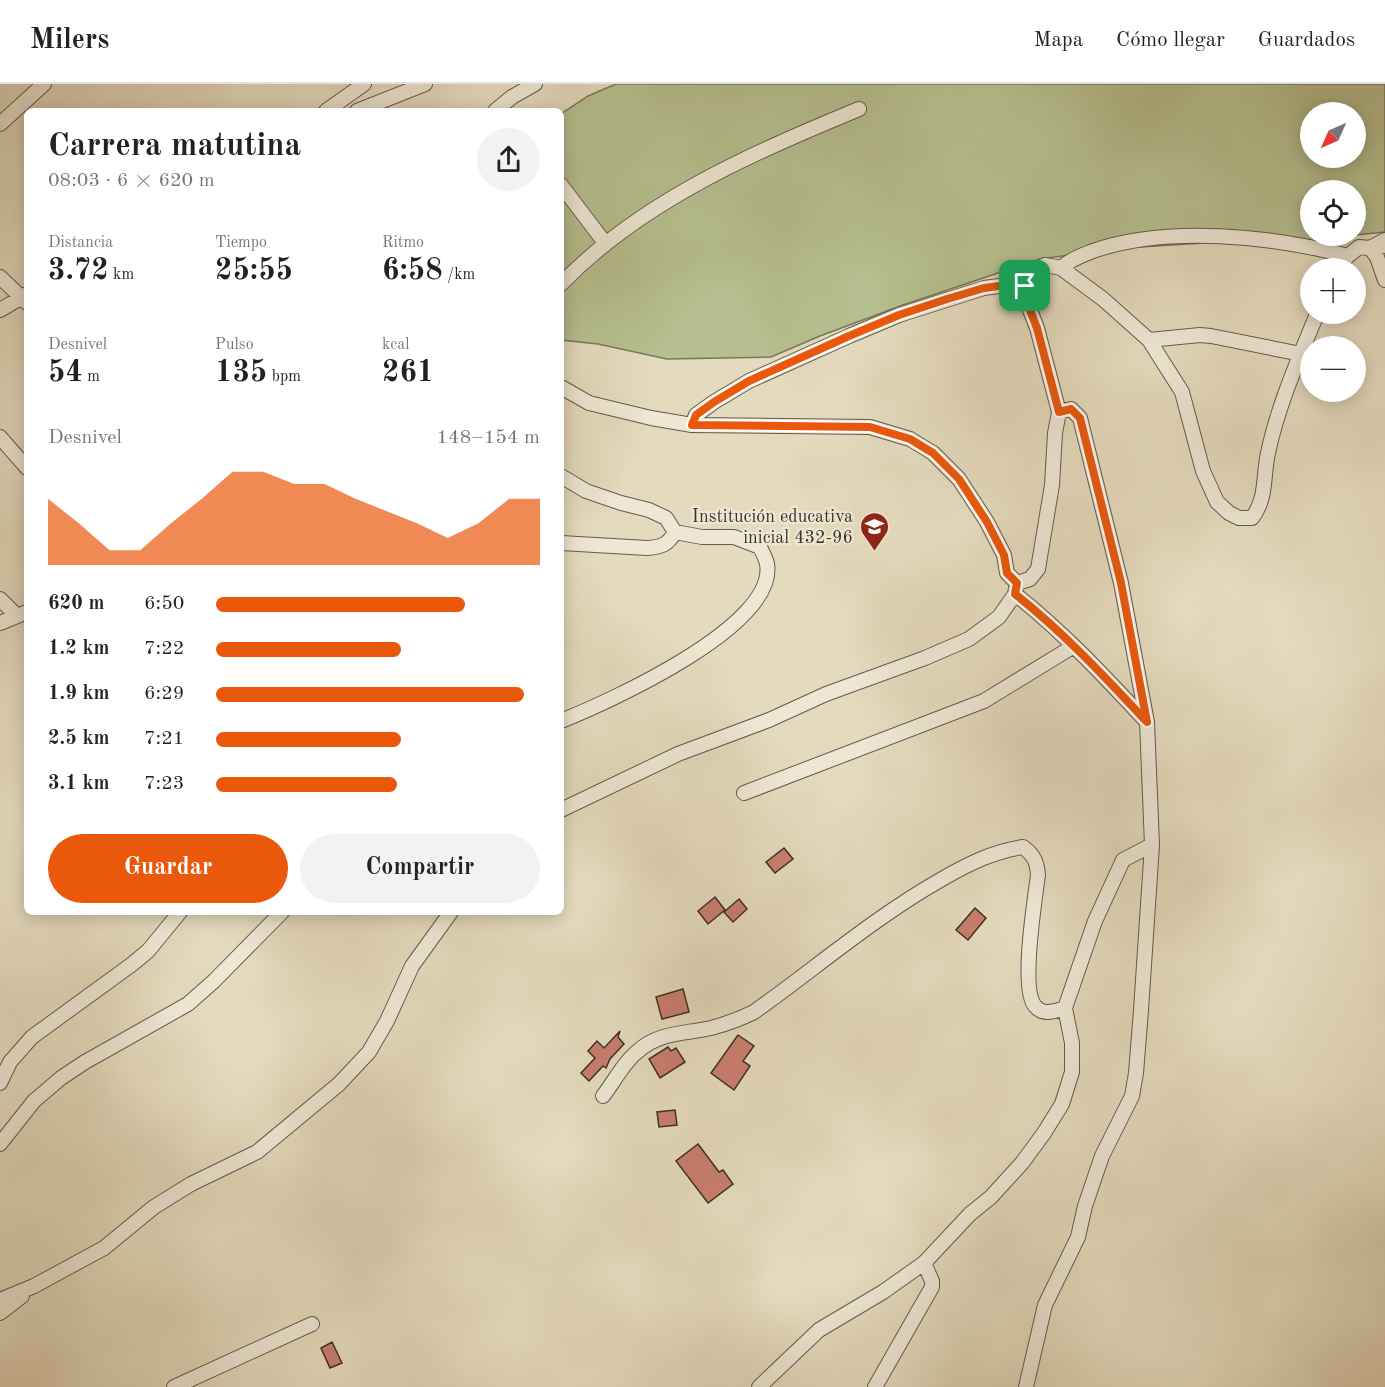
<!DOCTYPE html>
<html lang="es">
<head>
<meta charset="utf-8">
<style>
	:root { --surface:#fff; --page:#f2f2f2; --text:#222; --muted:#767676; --line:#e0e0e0; --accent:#ea580c }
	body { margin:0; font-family:"Old Standard TT",serif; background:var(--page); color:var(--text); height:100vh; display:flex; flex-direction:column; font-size:22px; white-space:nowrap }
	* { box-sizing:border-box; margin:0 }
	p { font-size:20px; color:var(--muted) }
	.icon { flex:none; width:33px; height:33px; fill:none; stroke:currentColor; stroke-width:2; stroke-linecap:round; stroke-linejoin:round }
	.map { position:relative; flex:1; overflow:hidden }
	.sheet { position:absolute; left:24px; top:24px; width:540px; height:807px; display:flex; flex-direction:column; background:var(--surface); border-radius:9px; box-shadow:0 3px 15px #0003 }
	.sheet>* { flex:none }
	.needle { width:39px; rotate:225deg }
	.buttons { position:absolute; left:1300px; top:18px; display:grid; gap:12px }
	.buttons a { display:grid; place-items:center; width:66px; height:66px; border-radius:50%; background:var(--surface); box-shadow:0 3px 15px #0003; font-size:30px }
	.pin { position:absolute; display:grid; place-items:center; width:51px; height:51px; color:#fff; margin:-26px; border-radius:12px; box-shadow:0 3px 9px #0006 }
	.round { display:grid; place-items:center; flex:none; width:63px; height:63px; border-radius:32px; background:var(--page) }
	.summary { display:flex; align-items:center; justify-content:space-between; height:102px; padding:0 24px }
	h1 { font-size:33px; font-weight:700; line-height:45px }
	.figures { display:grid; grid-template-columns:repeat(3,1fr); gap:9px; height:102px; padding:6px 24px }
	.figures div { display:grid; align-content:center }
	.figures b { font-size:30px; font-weight:700 }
	.figures small { font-size:16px; font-weight:400 }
	.figures p { font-size:16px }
	.chart { height:168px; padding:12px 24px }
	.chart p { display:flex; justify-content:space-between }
	.chart svg { width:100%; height:108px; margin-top:6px; fill:var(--accent); opacity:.7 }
	.primary-button { display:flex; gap:12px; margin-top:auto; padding:12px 24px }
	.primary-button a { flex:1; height:69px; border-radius:36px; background:var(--accent); color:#fff; font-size:24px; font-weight:700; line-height:69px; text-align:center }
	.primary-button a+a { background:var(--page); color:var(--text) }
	ul { padding:0 24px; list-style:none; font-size:20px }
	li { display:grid; grid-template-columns:96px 72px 1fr; align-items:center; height:45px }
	li i { height:15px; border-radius:8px; background:var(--accent) }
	header { display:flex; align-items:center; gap:36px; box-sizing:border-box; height:84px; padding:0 30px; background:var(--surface); border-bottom:2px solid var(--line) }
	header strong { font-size:28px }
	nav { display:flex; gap:33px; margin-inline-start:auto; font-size:21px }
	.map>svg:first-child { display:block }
</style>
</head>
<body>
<header>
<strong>Milers</strong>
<nav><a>Mapa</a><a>Cómo llegar</a><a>Guardados</a></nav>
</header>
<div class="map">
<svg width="1385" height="1303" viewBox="0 0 1385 1303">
	<rect width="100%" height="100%" fill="#e4dabd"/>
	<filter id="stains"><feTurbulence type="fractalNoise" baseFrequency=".00333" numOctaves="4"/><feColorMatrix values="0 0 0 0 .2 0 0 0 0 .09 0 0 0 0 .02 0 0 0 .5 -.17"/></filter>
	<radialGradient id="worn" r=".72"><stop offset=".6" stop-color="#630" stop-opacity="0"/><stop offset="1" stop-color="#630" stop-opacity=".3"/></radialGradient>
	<path fill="#b6bf8f" stroke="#79785a" stroke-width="1.5" fill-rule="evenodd" d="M 616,0 L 1385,0 L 1385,148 L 1356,151 L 1356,106 L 1311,106 L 1311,152 L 1334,152 L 1311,165 L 1221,158 L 1123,164 L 1040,175 L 903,221 L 820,252 L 771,273 L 667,275 L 598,260 L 561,256 L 561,30 L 588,12 ZM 1311,28 L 1356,28 L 1356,74 L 1311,74 Z"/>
	<path fill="#c87e6e" stroke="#3c3024" stroke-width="1.5" d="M 784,764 L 793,775 L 775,789 L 766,778 Z
		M 715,813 L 725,826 L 708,840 L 698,827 Z
		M 739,815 L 747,825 L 733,838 L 724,828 Z
		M 975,824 L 986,834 L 968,856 L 956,846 Z
		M 683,905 L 689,928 L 662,935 L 656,913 Z
		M 620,947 L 618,953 L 624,960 L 610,975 L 606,984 L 603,982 L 589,997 L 581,989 L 595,974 L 588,967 L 597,957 L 604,964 Z
		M 738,951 L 754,962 L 743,977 L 750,982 L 734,1006 L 711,989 Z
		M 668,963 L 671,967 L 676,964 L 685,978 L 660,994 L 649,975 Z
		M 675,1026 L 677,1041 L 659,1043 L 657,1028 Z
		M 698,1060 L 719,1088 L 723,1086 L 733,1100 L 708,1119 L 676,1077 Z
		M 332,1258 L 342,1279 L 330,1284 L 321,1264 Z"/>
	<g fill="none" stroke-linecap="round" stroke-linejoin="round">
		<defs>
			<path id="minor" d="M 326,27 L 364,0
				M 357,27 L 425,0
				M 495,27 L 512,13 L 535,0
				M 0,40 L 44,0
				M 561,101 L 605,159
				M 1385,156 L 1370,164 L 1385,162
				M 1061,184 C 1071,175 1081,172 1093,167 C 1167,141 1273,152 1348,172
				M 1338,184 L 1348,172 L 1359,163 L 1370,164 L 1377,173 L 1385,196
				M 0,193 L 27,219
				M 561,200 C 643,116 753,69 859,25
				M 0,226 L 27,210
				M 1149,256 L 1200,251 L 1211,252 L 1301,270
				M 561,303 L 589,319 L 651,334 L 692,341 L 870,343 L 910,355 L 933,369 L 959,395 L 987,438 L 1004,471 L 1007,489 L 1017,499 L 1030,495 L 1038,485 L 1052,401 L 1055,349 L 1059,328 L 1071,325 L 1080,334 L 1121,499 L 1147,638 L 1152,761 L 1141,926 L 1136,989 L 1132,1012 L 1102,1072 L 1085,1122 L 1078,1153 L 1045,1221 L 1026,1303
				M 1059,328 L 1037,244 L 1028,221 L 1025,203 L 1035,186 L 1045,181 L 1061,184 L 1103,215 L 1149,256 L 1182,308 L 1203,387 L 1217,418 L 1229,429 L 1239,434 L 1252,434 C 1267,415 1263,391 1268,369 C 1278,321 1299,274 1317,230
				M 692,341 L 696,331 L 714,318 L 749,297 L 849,252 L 899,231 L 984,204 L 1014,200 L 1025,203
				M 0,353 L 27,384
				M 561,392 L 586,407 L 621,419 L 649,426 L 666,434 L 675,448 C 668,461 661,463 647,464 L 561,459
				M 1015,510 C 1063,548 1104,592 1146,637
				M 0,515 L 16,531
				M 0,539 L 27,528
				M 561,637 C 608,618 778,542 767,480 C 766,474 762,468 760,463 L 734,453 L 702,453 L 675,448
				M 744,709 L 984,617 L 1074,562
				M 561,726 L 678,670 L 769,636 L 826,610 L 925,574 L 969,555 L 999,533 L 1015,510 L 1017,499
				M 0,999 L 10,978 L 32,953 L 131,881 L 148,867 L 180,828
				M 603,1012 C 614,998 623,979 637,968 C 658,948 684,950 711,944 C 726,940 740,935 754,928 C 817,883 875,833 942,795 C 968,780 994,767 1023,763 C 1034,771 1037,778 1038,791 C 1035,815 1020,905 1035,922 C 1043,932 1055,927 1065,924
				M 0,1060 L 34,1017 L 61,994 L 85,978 L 188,920 L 214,897 L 282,828
				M 0,1216 L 34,1202 L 104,1164 L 154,1123 L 191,1100 L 257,1068 L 339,1000 L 369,968 L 387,937 L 412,882 L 451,828
				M 0,1229 L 22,1212
				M 174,1303 L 312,1240
				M 759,1303 L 819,1246 L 883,1208 L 924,1179 L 970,1130 L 991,1113 L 1022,1079 L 1044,1049 L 1062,1020 L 1072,988 L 1072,959 L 1065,924 L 1095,837 L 1123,776 L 1152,761
				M 875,1303 L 932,1203 L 932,1197 L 924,1179"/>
		</defs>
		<use href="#minor" stroke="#665a4a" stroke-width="16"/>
		<use href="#minor" stroke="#ede7d4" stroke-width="14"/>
	</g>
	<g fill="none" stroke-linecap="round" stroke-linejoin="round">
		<defs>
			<path id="route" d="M 1014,200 L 1025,202 L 1028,221 L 1037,244 L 1059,328 L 1071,325 L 1080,334 L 1121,499 L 1147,638 C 1105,593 1063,548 1015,510 L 1017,499 L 1007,489 L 1004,471 L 987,438 L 959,395 L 933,369 L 910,355 L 870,343 L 692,341 L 696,331 L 714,318 L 749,297 L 849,252 L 899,231 L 947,215 L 984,204 Z"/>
		</defs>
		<use href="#route" stroke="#fff" stroke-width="12"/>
		<use href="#route" stroke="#ea580c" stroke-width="8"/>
	</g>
	<defs>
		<symbol id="school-pin" viewBox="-11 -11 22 30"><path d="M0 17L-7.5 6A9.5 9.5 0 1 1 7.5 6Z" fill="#8f2418" stroke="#ede7d4"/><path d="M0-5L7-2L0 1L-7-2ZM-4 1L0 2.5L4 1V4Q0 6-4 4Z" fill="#fff"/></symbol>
	</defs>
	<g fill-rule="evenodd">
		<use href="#school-pin" x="858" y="426" width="33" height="45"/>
	</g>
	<g text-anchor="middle" stroke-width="4.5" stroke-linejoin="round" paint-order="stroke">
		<g font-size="18" fill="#3c3024" stroke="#ede7d4" text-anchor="end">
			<text x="853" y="438">Institución educativa<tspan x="853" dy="21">inicial 432-96</tspan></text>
		</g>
	</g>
	<rect width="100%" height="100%" filter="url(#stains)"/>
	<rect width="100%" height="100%" fill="url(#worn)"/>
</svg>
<div class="buttons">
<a><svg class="needle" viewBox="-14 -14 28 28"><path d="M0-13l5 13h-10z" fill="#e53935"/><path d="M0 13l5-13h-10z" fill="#767676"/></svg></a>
<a><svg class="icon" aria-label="locate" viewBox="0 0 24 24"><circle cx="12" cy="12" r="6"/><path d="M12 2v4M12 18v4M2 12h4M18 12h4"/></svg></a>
<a>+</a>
<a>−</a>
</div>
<div class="pin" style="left:1025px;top:202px;background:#1e9e55"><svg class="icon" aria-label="arrive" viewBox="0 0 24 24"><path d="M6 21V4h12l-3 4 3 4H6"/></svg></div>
<section class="sheet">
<div class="summary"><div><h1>Carrera matutina</h1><p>08:03 · 6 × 620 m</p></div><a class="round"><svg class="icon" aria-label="share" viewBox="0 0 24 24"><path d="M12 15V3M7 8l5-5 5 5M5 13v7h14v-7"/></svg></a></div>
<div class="figures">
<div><p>Distancia</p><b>3.72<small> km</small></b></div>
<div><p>Tiempo</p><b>25:55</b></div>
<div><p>Ritmo</p><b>6:58<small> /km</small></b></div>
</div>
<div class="figures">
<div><p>Desnivel</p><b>54<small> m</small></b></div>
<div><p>Pulso</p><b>135<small> bpm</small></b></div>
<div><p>kcal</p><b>261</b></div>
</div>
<div class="chart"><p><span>Desnivel</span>148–154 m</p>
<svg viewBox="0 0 160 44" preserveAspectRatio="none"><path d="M0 44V17L10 27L20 38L30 38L40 27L50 17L60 6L70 6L80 11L90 11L100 17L110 22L120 27L130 33L140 27L150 17L160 17V44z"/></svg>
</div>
<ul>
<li><b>620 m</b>6:50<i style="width:77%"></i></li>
<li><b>1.2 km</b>7:22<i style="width:57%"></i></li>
<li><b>1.9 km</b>6:29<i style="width:95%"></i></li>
<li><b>2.5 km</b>7:21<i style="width:57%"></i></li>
<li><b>3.1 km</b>7:23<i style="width:56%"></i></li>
</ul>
<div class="primary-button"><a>Guardar</a><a>Compartir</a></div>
</section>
</div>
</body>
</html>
